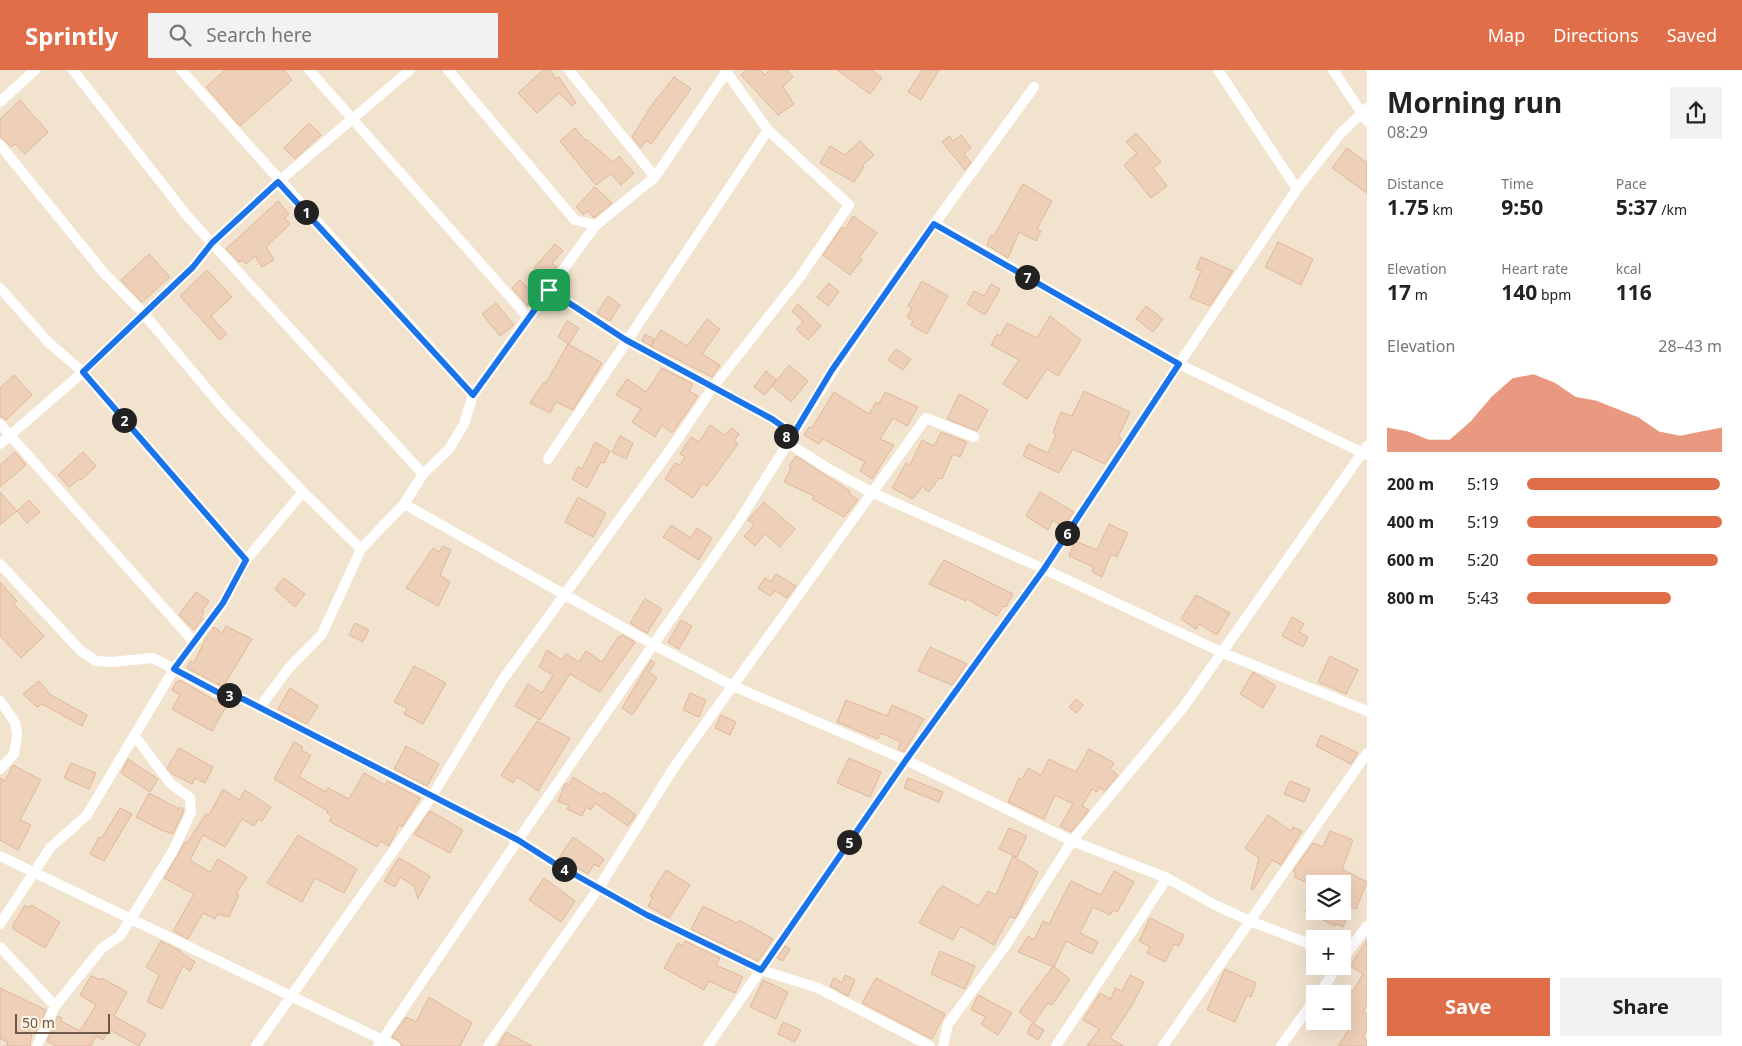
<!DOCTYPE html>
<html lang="en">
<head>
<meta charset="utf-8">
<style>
	:root { --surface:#fff; --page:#f2f2f2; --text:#222; --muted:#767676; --accent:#e06f49 }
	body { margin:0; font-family:"Noto Sans",sans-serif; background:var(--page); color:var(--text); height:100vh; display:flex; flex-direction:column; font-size:19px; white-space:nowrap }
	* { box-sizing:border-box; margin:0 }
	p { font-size:16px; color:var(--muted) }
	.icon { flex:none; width:28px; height:28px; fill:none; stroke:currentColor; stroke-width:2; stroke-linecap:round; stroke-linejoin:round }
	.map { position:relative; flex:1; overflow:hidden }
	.side { display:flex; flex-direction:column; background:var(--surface); width:375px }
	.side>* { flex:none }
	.controls { position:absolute; left:1306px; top:805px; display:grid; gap:10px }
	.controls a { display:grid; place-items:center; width:45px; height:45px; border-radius:0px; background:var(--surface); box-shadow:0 5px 20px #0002; font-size:25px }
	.scale { position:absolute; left:15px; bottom:12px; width:95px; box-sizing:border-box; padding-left:5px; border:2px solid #6f5749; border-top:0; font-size:14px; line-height:18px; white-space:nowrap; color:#6f5749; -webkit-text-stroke:4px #fef5e5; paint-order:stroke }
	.pin { position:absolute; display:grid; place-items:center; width:42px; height:42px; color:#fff; margin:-21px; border-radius:10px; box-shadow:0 2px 8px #0006 }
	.km { position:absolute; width:25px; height:25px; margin:-12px; border-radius:50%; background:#222; color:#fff; font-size:14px; line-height:25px; text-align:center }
	.round { display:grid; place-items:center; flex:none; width:52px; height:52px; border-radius:0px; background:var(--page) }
	.headline { display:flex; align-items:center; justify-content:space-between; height:85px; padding:0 20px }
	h1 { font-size:28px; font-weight:700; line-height:38px }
	.stats { display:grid; grid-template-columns:repeat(3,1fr); gap:8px; height:85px; padding:5px 20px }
	.stats div { display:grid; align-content:center }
	.stats b { font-size:21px; font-weight:700 }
	.stats small { font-size:14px; font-weight:400 }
	.stats p { font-size:14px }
	.chart { height:140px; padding:10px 20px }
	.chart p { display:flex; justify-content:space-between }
	.chart svg { width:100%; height:90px; margin-top:5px; fill:var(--accent); opacity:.7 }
	.button { display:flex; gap:10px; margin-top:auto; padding:10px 20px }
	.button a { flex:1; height:58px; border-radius:0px; background:var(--accent); color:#fff; font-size:20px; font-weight:700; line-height:58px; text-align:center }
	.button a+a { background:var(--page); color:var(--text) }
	ul { padding:0 20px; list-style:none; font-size:16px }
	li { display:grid; grid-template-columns:80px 60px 1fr; align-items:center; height:38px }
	li i { height:12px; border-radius:6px; background:var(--accent) }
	header { display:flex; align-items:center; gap:30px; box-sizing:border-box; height:70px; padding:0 25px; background:var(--accent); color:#fff }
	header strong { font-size:24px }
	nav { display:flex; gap:28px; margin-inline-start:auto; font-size:18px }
	.search { width:350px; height:45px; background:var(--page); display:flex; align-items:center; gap:12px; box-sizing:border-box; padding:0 18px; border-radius:0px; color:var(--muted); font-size:19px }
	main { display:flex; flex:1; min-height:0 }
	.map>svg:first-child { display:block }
</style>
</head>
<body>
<header>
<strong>Sprintly</strong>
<div class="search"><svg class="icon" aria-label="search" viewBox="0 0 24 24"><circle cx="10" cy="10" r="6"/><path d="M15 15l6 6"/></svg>Search here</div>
<nav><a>Map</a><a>Directions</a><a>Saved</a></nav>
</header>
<main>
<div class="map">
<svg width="1367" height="976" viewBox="0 0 1367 976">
	<rect width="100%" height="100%" fill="#fbf1df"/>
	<path fill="#f2e3ce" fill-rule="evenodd" d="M 0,0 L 1367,0 L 1367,976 L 0,976 ZM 1315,814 L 1342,814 L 1342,841 L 1315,841 ZM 1315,869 L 1342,869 L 1342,896 L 1315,896 ZM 1315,924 L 1342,924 L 1342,951 L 1315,951 Z"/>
	<path fill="#eecfb8" stroke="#e0b79a" d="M 225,0 L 284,0 L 292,10 L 240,56 L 206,17 Z
		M 543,0 L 550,0 L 556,9 L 559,7 L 576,33 L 572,36 L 559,23 L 537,43 L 518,23 Z
		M 746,0 L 760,0 L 765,5 L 770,0 L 787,0 L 793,7 L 783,17 L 794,34 L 778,45 L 741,5 Z
		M 837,0 L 872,0 L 882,8 L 870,24 Z
		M 922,0 L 939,0 L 921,30 L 908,22 Z
		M 674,7 L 691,19 L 651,74 L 646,70 L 641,78 L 632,67 L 651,36 Z
		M 20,30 L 48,62 L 25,84 L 15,74 L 11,77 L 0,66 L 0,49 Z
		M 309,53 L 321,65 L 295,89 L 284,78 Z
		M 575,58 L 585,70 L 586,69 L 613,92 L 619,86 L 634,103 L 621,115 L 611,104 L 596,115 L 560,71 Z
		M 1136,63 L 1161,92 L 1153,98 L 1167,116 L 1151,128 L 1124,95 L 1137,83 L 1126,72 Z
		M 961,65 L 971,78 L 964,84 L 971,92 L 965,100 L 942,72 L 949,66 L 953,71 Z
		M 860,71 L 874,85 L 862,96 L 864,97 L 854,112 L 820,93 L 830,76 L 845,85 Z
		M 1347,78 L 1367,93 L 1367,123 L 1332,98 Z
		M 1023,114 L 1052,131 L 1037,159 L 1041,161 L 1036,171 L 1019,162 L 1008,188 L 987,175 L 991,165 L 994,166 Z
		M 595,117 L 612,133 L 594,148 L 588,141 L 583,145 L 576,137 Z
		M 278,131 L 289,144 L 285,148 L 290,154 L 266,177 L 274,190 L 262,197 L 255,186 L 246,194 L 242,190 L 239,192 L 226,179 Z
		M 853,146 L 877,163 L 859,188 L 862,190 L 850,205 L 823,185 L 842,157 L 845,159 Z
		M 1278,172 L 1313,189 L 1301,215 L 1265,197 Z
		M 555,174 L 563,181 L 552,193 L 557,197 L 548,208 L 534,198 Z
		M 149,184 L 170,207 L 142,232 L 121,210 Z
		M 1201,187 L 1233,201 L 1210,236 L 1190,228 L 1201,201 L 1196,199 Z
		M 207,200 L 232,227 L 211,246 L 227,264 L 220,270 L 180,226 Z
		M 520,210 L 535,226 L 527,235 L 512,218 Z
		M 922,211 L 948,226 L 927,264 L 911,255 L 913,251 L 907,247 L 912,238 L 908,236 Z
		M 829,213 L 839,222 L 828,236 L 817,227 Z
		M 991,214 L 1000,219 L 985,245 L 967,234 L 974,221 L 984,226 Z
		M 608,226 L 620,235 L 610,251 L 597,243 Z
		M 496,233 L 514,255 L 500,266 L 482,244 Z
		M 798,234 L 821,256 L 808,270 L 796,259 L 803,252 L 792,241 Z
		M 1146,236 L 1163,249 L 1153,262 L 1136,249 Z
		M 1050,246 L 1081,270 L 1058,306 L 1047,299 L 1027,329 L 1003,314 L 1019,290 L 991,275 L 997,264 L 1000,266 L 1007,253 L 1037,268 Z
		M 707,249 L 720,259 L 702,284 L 720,295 L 712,307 L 651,276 L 661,260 L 687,276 Z
		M 567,251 L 579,258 L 569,274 L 558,267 Z
		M 645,264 L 654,269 L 651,276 L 642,271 Z
		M 568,274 L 602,293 L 573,340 L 556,332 L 550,343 L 530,333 L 544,312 L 546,313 Z
		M 896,279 L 911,289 L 903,300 L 888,290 Z
		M 789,295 L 808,311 L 791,332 L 772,316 Z
		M 662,298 L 693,314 L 689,321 L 698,326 L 672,363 L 662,355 L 655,367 L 632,352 L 641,339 L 616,325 L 627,309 L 646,322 Z
		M 766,301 L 776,310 L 765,325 L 754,317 Z
		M 14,305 L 32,325 L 6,350 L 0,346 L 0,318 Z
		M 1084,321 L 1130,342 L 1118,367 L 1122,369 L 1105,394 L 1073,379 L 1059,403 L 1023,386 L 1028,374 L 1048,383 L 1056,365 L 1053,363 L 1061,342 L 1072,346 Z
		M 834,322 L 869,344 L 876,332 L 879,334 L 885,322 L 918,337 L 907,356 L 893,348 L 880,369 L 894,375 L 872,409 L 860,401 L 865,392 L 823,369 L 819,374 L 804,365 L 809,357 L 812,358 Z
		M 959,324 L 988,340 L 977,361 L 947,349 Z
		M 710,355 L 725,365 L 732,358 L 739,364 L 734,371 L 738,374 L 707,416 L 703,413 L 693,428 L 665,409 L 675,393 L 680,395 L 685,387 L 680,384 L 691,367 L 699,372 Z
		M 941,362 L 967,372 L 960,387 L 953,384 L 942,409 L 939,408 L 929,422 L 922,417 L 913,429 L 892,418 L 906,393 L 910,395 L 922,370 L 934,376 Z
		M 620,366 L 633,373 L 626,389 L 612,382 Z
		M 595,372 L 610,381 L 604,393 L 601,392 L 587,418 L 572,409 L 578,397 L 582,399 Z
		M 15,382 L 26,395 L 0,417 L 0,395 Z
		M 83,382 L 96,396 L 81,410 L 80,409 L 69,417 L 58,405 Z
		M 796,386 L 850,421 L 849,423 L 858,430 L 844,447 L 812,429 L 814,426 L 784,412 L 791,398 L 789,396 Z
		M 0,422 L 17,441 L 0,455 Z
		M 1040,422 L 1074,442 L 1063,457 L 1053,450 L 1048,460 L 1026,446 Z
		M 578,427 L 606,443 L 593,467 L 565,452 Z
		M 29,430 L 40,442 L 27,453 L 17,441 Z
		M 764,432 L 795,459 L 780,477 L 765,464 L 755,476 L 744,466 L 754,455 L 748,450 Z
		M 1109,454 L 1128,463 L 1117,487 L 1111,484 L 1102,507 L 1092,502 L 1094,497 L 1069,486 L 1075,471 L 1097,480 Z
		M 671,455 L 691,468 L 697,458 L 712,468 L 699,490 L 663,467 Z
		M 443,476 L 451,480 L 440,505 L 450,512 L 438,536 L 406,518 L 433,478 L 439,482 Z
		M 944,490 L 1013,524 L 1006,537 L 1003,536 L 997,546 L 967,529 L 966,531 L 929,514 Z
		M 776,504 L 796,516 L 787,528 L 775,521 L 770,526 L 758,518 L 765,508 L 771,512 Z
		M 284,508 L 305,524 L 295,537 L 275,519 Z
		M 0,512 L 17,531 L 14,534 L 44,566 L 21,588 L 0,566 Z
		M 196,522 L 209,531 L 202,541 L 204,542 L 201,547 L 203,549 L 194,560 L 179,545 Z
		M 1196,525 L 1230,543 L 1217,565 L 1199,554 L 1196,559 L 1181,549 Z
		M 645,529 L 662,539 L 647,563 L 630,553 Z
		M 1292,547 L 1304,554 L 1299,562 L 1308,567 L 1303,577 L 1282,566 Z
		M 681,550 L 692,556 L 679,579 L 668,572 Z
		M 355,553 L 369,560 L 363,572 L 349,565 Z
		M 226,556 L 252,569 L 223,617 L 187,598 L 191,591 L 194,593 L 206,568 L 214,557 L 222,563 Z
		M 622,565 L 635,572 L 600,622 L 570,604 L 540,650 L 515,636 L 528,614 L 542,623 L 553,605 L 539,597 L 547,580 L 562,590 L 566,584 L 579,592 L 586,581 L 602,592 L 619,566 L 620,568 Z
		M 930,577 L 967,594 L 952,615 L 918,601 Z
		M 1330,586 L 1358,600 L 1346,624 L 1318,612 Z
		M 651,590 L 655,593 L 649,602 L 657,608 L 632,645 L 622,638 Z
		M 414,596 L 446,613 L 423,654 L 404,644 L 407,638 L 394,632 Z
		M 1253,602 L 1276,616 L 1263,638 L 1240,624 Z
		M 180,610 L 226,637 L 212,661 L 172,639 L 180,625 L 172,620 L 177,611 L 179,613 Z
		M 39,611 L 51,625 L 87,645 L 82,656 L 42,634 L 37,637 L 23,624 Z
		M 290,618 L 318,636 L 307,654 L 278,639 Z
		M 690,623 L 706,630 L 699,647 L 683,640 Z
		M 1076,629 L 1083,635 L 1076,643 L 1069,637 Z
		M 846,630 L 887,646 L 892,635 L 924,649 L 904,682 L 898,679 L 901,672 L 881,663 L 878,669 L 837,652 Z
		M 721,645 L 736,652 L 730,665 L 715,658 Z
		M 537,651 L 570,668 L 538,721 L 517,707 L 513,713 L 501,705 Z
		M 1321,665 L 1358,683 L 1351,694 L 1316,676 Z
		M 294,672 L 303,677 L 301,680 L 311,685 L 299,707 L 326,722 L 328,718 L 349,729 L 364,703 L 385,715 L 387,711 L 420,728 L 402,757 L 399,755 L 389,776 L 380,771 L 377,777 L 329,751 L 332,746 L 327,743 L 328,741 L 274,709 Z
		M 406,676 L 439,694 L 427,716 L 394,699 Z
		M 179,678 L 213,697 L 205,713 L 195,708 L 192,714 L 171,703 L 167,698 Z
		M 1089,679 L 1114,693 L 1110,699 L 1118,705 L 1105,721 L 1099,717 L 1097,722 L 1092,719 L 1082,736 L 1089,740 L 1071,762 L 1060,756 L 1073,734 L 1055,725 L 1044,749 L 1008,732 L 1019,708 L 1022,709 L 1028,698 L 1041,705 L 1049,689 L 1076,702 Z
		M 849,688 L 881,702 L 870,727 L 837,713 Z
		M 128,689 L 158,709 L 150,722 L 121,703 Z
		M 71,693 L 96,703 L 89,719 L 64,708 Z
		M 13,695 L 41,710 L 20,750 L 31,755 L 18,780 L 0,770 L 0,708 L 5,711 Z
		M 573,707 L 602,725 L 604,722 L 636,745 L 628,756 L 595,733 L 591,740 L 586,737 L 582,746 L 567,739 L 569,735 L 558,732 L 564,716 L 566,713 L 569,715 Z
		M 908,708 L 943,722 L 939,732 L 904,718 Z
		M 1290,711 L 1310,719 L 1304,732 L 1284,724 Z
		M 223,719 L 239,730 L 245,720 L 271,737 L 262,751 L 259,749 L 254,756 L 242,749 L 225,777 L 203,765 L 190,790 L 210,802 L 218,789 L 247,807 L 236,824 L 239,825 L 229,847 L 217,844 L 215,849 L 203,843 L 188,869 L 173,861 L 194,824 L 164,808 L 185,772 L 187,773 L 206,744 L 209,745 Z
		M 149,723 L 179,739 L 180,737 L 184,740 L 173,764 L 161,760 L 136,747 Z
		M 120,738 L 132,744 L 104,791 L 90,784 L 99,767 L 102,768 Z
		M 430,741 L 463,760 L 450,783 L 414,764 Z
		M 1268,745 L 1291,761 L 1293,757 L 1302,761 L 1281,795 L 1272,790 L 1253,820 L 1251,819 L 1259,788 L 1245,778 Z
		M 1009,758 L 1027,766 L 1017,787 L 999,779 Z
		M 1330,761 L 1353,770 L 1342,799 L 1367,812 L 1356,839 L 1351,837 L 1343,857 L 1336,854 L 1335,856 L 1305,841 L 1342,841 L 1342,814 L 1310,814 L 1294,807 L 1296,803 L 1293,801 L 1313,773 L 1323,777 Z
		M 298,765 L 357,799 L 344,823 L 315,808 L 302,832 L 267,813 Z
		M 573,767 L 604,789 L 599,797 L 594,794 L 588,804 L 559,788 Z
		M 1013,786 L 1038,802 L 1020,840 L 1015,849 L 1010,846 L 994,875 L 962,857 L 959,858 L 953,870 L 919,853 L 938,820 L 943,816 L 979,836 L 988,821 L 996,825 Z
		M 399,788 L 430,806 L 418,829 L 414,816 L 400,807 L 395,817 L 384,811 Z
		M 666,800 L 690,815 L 669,848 L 648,836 L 653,827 L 650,826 Z
		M 1114,801 L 1134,812 L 1117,842 L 1113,840 L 1110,845 L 1093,837 L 1080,863 L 1098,872 L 1092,884 L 1066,871 L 1054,897 L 1018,882 L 1028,866 L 1034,870 L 1043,851 L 1049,854 L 1071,811 L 1101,825 Z
		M 544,808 L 575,831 L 561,852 L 529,830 Z
		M 25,835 L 29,838 L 31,835 L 60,852 L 45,878 L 13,859 L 13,855 Z
		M 703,836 L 737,853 L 739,850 L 773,869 L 758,891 L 691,859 Z
		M 1150,848 L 1184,865 L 1179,876 L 1174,874 L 1165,892 L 1147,883 L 1150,877 L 1139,871 Z
		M 1367,870 L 1367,935 L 1363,942 L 1367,944 L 1367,960 L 1363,967 L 1367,970 L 1367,976 L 1338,976 L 1349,959 L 1342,954 L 1342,920 L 1347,923 L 1349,919 L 1353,921 L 1363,904 L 1350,896 Z
		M 161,871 L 181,881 L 180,882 L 195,892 L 190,901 L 183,896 L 162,939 L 147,932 L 159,905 L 146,897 Z
		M 685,871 L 720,888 L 716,895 L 743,907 L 735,923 L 709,911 L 704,920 L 664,898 L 678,873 L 683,876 Z
		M 785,876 L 790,879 L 783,891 L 777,888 Z
		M 940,881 L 975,896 L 965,919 L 931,904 Z
		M 1053,896 L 1070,909 L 1052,935 L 1048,933 L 1034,953 L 1019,942 Z
		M 1225,899 L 1256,913 L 1251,927 L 1247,925 L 1235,952 L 1207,940 Z
		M 845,905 L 855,910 L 848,926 L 830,916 L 834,908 L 842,913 Z
		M 1130,905 L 1144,912 L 1131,937 L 1110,968 L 1123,976 L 1087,976 L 1099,959 L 1083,950 L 1100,923 L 1111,929 L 1115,918 L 1122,921 Z
		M 91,906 L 101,910 L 102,908 L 127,922 L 114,946 L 146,964 L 139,976 L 110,960 L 103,970 L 96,966 L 91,976 L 56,976 L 47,971 L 58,946 L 62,948 L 61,951 L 80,961 L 96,935 L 80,925 Z
		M 876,908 L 945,944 L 932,969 L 862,933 Z
		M 763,910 L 788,922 L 776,949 L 750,937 Z
		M 0,918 L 46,940 L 35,964 L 32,962 L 30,976 L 7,976 L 8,972 L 0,969 Z
		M 978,925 L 1012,943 L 998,965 L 981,954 L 986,947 L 971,940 Z
		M 429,927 L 472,953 L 460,976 L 402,976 L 400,972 L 392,967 L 406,947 L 416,952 Z
		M 783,952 L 801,960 L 795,972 L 778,964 Z
		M 1032,953 L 1044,960 L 1038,970 L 1027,963 Z
		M 506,962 L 532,976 L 498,976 Z"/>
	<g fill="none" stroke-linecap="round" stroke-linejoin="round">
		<path stroke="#fff" stroke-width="10" d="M 73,0 L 188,147 L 423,404
			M 181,0 L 473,325
			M 309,0 L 528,247
			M 448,0 L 575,150 L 596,155
			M 569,0 L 655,107
			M 1218,0 L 1297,119
			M 1333,0 L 1367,51
			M 0,32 L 35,0
			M 1367,38 L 1341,63 L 1297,119 L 1179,294 L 1367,385
			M 0,75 L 104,203 L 144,244 L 223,338 L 303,422 L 361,479
			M 0,218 L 49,273 L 83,302 L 246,490
			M 549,220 L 626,270 L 772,349 L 782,356 L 788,373 L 827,398 L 873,423 L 1044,499 L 1221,582 L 1367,641
			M 0,354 L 194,572
			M 0,374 L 83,302 L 193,197 L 212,173 L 278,112 L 410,0
			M 548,389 L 768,60
			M 404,434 L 654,575 L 733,616 L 906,690 L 1072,771 L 1167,808 L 1215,835 L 1250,851 L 1315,876
			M 0,494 L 81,581 L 96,591 L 111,592 L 153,588 L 219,623 L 243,629 L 518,770 L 554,793 L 647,845 L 761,900 L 818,918 L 930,976
			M 0,631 L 15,652 L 17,664 L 14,684 L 0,699
			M 259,638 L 289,598 L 322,564 L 361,479 L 404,434 L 423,404 L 449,379 L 464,354 L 473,325 L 528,247 L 596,155 L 655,107 L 727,1
			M 0,786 L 395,976
			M 0,854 L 50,778 L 87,745 L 174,599 L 223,533 L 246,490 L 303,422
			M 0,877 L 55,936
			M 1342,890 L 1367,856
			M 1319,924 L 1338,896
			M 37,976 L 55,936 L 102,878 L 120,866 L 173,781 L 191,742 L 190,728 L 170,713 L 134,665
			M 256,976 L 432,726 L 503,609 L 673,376 L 713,317 L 800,207 L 849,135 L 768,60 L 725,0
			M 378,976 L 518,770 L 739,451 L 833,301 L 897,205 L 1034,17
			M 488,976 L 598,819 L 675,696 L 926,348 L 974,367
			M 708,976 L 906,690 L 1044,499 L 1179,294 L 934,153
			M 943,976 L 948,954 L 1006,875 L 1072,771 L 1182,639 L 1367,376
			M 1056,976 L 1167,808
			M 1163,976 L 1367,683
			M 1281,976 L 1315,929"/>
	</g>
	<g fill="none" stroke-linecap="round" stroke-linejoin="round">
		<defs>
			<path id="route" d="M 278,112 L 473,325 L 549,220 L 626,270 L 772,349 L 782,356 L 788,373 L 832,300 L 934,154 L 1179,294 L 1044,499 L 906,690 L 761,900 L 647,845 L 554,793 L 518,770 L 243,629 L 219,623 L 174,599 L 223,533 L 246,490 L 83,302 L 193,197 L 212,173 Z"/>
		</defs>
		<use href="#route" stroke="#fff" stroke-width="10"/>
		<use href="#route" stroke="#1a73e8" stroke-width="6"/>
	</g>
</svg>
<div class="controls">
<a><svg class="icon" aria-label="layers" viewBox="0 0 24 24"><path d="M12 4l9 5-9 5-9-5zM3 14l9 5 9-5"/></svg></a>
<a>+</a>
<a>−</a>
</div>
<div class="scale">50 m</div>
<div class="pin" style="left:549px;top:220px;background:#1e9e55"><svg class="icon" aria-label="arrive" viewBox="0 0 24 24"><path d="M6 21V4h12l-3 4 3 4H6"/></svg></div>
<b class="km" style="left:306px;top:142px">1</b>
<b class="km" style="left:124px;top:350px">2</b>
<b class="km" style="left:229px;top:625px">3</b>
<b class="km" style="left:564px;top:799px">4</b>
<b class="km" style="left:849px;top:772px">5</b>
<b class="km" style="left:1067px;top:463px">6</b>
<b class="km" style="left:1027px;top:207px">7</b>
<b class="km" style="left:786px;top:366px">8</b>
</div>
<section class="side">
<div class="headline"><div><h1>Morning run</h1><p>08:29</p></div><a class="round"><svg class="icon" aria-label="share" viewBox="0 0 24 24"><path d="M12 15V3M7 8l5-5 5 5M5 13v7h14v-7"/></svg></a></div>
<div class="stats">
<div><p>Distance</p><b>1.75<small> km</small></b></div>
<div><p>Time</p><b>9:50</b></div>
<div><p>Pace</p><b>5:37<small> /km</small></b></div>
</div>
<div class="stats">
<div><p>Elevation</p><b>17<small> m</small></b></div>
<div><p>Heart rate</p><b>140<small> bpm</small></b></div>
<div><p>kcal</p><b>116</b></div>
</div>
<div class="chart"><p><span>Elevation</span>28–43 m</p>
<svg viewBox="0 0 160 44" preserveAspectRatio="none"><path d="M0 44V32L10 34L20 38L30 38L40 29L50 17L60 8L70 6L80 10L90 17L100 19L110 23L120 27L130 34L140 36L150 34L160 32V44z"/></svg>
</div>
<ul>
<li><b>200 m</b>5:19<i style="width:99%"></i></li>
<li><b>400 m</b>5:19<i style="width:100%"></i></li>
<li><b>600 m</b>5:20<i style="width:98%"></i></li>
<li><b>800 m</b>5:43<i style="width:74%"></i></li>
</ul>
<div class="button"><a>Save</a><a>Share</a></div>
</section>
</main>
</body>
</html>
